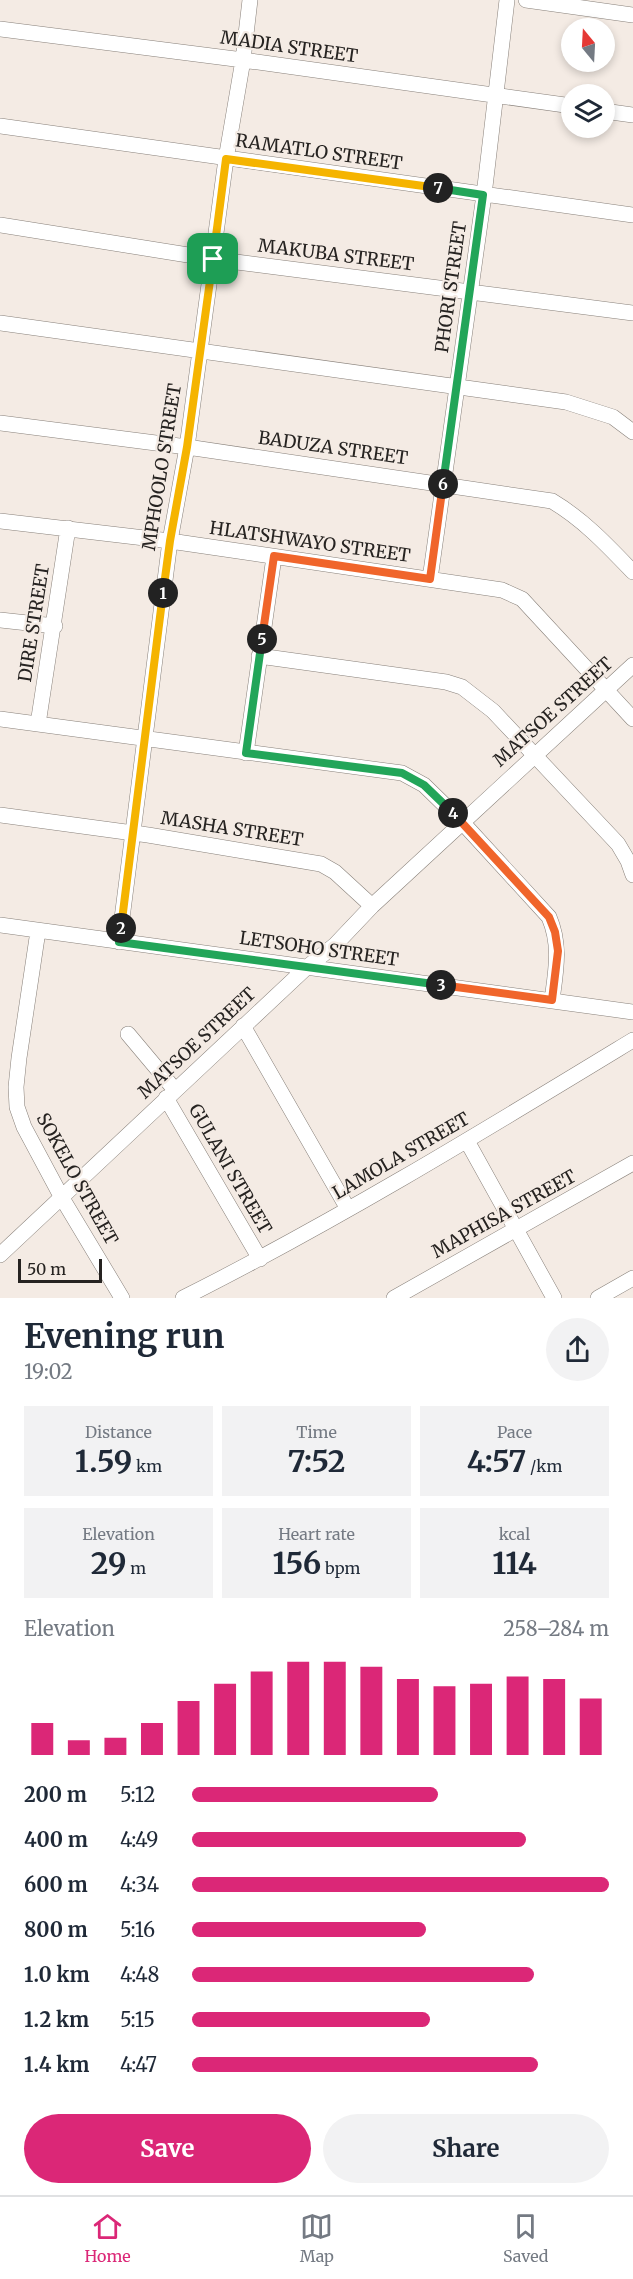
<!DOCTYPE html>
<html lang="en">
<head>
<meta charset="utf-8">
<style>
	:root { --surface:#fff; --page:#f2f2f3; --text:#1f2937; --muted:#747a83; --line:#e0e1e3; --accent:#db2777 }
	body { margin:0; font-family:Merriweather,serif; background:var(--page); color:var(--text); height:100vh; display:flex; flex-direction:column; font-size:22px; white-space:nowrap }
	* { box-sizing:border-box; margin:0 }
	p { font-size:20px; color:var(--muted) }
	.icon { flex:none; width:33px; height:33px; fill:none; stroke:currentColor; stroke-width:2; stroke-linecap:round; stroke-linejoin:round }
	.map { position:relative; height:1298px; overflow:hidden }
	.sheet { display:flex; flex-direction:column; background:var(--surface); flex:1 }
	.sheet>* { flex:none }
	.needle { width:39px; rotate:342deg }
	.buttons { position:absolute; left:561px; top:18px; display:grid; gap:12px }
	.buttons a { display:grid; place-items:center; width:54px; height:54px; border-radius:50%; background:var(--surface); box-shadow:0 3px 9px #0003; font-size:30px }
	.scale { position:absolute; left:18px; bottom:15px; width:84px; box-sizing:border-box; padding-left:6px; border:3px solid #262321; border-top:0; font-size:16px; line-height:21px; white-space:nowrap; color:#262321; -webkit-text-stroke:4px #f4ebe4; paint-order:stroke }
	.pin { position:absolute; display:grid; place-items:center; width:51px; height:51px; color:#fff; margin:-26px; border-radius:12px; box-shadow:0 3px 9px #0006 }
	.km { position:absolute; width:30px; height:30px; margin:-15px; border-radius:50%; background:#222; color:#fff; font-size:16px; line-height:30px; text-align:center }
	.round { display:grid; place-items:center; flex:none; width:63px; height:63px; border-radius:32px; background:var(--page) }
	.summary { display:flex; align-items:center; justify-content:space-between; height:102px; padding:0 24px }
	h1 { font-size:33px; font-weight:700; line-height:45px }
	.metrics { display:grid; grid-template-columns:repeat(3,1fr); gap:9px; height:102px; padding:6px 24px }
	.metrics div { display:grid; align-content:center; border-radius:0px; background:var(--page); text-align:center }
	.metrics b { font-size:30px; font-weight:700 }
	.metrics small { font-size:16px; font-weight:400 }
	.metrics p { font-size:16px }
	.chart { height:168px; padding:12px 24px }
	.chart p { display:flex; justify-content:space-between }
	.chart svg { width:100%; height:108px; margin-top:6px; stroke:var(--accent); stroke-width:6 }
	.action { display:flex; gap:12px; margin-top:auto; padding:12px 24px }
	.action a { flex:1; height:69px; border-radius:36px; background:var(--accent); color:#fff; font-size:24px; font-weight:700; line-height:69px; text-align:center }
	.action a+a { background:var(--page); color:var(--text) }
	ul { padding:0 24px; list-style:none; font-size:20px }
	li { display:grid; grid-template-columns:96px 72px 1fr; align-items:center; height:45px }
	li i { height:15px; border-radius:8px; background:var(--accent) }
	.dock { display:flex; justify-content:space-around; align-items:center; height:84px; border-top:2px solid var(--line); background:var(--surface); font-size:16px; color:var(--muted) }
	.dock a { display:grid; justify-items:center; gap:3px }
	.dock .selected { color:var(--accent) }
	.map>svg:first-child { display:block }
</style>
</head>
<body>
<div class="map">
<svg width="633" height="1298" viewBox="0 0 633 1298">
	<rect width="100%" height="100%" fill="#f4ebe4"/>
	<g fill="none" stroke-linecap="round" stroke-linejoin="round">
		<defs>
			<path id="minor" d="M 526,0 L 633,15
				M 0,29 L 243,60 L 572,106
				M 604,111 L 633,115
				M 0,126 L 633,215
				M 0,225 L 213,259 L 633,313
				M 0,323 L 566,402 L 613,417 L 633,432
				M 0,423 L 187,447 L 552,501 C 584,520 608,546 633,572
				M 0,521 L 170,541 L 502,590 L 522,599 L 633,719
				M 430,579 L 484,195 L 507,0
				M 0,620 L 55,626
				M 259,656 L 446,682 L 462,687 L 493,711 L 618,844 L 628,861 L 633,875
				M 0,719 L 402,773 L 424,785 L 462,822 L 549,917 C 561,945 556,970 552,1000
				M 38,724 L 68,528
				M 246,753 L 274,557
				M 0,815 L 148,835 L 321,864 L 335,872 L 372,906
				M 0,925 L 633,1012
				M 38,931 L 19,1058 L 16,1087 L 17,1107 L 24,1127 L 62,1198 L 122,1298
				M 119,942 L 170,541 L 187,447 L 226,159 L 243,60 L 250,0
				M 243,1026 L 348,1209
				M 128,1034 L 175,1090
				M 166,1098 L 260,1259
				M 467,1141 L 554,1298
				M 0,1255 L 306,968 L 335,945 L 372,906 L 633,665
				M 183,1298 C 338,1220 485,1130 633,1040
				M 394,1298 L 633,1163
				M 598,1298 L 633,1278"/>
		</defs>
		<use href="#minor" stroke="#88807a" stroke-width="16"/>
		<use href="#minor" stroke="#fff" stroke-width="15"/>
	</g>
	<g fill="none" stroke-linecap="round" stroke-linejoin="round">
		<defs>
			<path id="split-1" d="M 163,593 L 170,541 L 187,447 L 213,259"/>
			<path id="split-2" d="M 121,928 L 163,593"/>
			<path id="split-3" d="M 121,928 L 119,942 L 441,985"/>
			<path id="split-4" d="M 441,985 L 552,1000 L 558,951 L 555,932 L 549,917 L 453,813"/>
			<path id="split-5" d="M 262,639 L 246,753 L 402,773 L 424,785 L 453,813"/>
			<path id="split-6" d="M 262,639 L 274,556 L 430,579 L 443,484"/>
			<path id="split-7" d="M 438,188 L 483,195 L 443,484"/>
			<path id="split-8" d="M 213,259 L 226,159 L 438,188"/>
		</defs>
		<use href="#split-1" stroke="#fff" stroke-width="12"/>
		<use href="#split-2" stroke="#fff" stroke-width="12"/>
		<use href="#split-3" stroke="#fff" stroke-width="12"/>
		<use href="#split-4" stroke="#fff" stroke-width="12"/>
		<use href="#split-5" stroke="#fff" stroke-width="12"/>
		<use href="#split-6" stroke="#fff" stroke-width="12"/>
		<use href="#split-7" stroke="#fff" stroke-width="12"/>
		<use href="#split-8" stroke="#fff" stroke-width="12"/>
		<use href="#split-1" stroke="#f5b400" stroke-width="8"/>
		<use href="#split-2" stroke="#f5b400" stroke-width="8"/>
		<use href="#split-3" stroke="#22a559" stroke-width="8"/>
		<use href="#split-4" stroke="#f0652b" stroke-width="8"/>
		<use href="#split-5" stroke="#22a559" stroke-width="8"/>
		<use href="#split-6" stroke="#f0652b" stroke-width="8"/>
		<use href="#split-7" stroke="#22a559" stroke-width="8"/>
		<use href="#split-8" stroke="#f5b400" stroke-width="8"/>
	</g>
	<g text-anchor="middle" stroke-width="4.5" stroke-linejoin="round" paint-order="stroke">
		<g font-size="18" fill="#262321" stroke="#f4ebe4">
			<text transform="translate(289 47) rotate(8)" y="6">MADIA STREET</text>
			<text transform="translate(319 152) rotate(8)" y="6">RAMATLO STREET</text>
			<text transform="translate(336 255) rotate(7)" y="6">MAKUBA STREET</text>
			<text transform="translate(451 287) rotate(-82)" y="6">PHORI STREET</text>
			<text transform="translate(333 448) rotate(8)" y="6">BADUZA STREET</text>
			<text transform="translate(162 467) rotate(-81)" y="6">MPHOOLO STREET</text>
			<text transform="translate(310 542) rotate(8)" y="6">HLATSHWAYO STREET</text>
			<text transform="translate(34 623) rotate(-81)" y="6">DIRE STREET</text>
			<text transform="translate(553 712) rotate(-42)" y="6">MATSOE STREET</text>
			<text transform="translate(232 829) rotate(9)" y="6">MASHA STREET</text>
			<text transform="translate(319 949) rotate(8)" y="6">LETSOHO STREET</text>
			<text transform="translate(197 1043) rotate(-43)" y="6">MATSOE STREET</text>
			<text transform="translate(401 1156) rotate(-30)" y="6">LAMOLA STREET</text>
			<text transform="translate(230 1169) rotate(60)" y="6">GULANI STREET</text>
			<text transform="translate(77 1179) rotate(61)" y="6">SOKELO STREET</text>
			<text transform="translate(504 1214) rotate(-29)" y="6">MAPHISA STREET</text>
		</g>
	</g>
</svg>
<div class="buttons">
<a><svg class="needle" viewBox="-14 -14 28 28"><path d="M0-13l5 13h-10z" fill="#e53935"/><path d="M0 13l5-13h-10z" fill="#747a83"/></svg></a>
<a><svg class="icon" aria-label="layers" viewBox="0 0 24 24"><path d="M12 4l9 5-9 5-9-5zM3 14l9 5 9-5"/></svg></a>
</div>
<div class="scale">50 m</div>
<div class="pin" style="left:213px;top:259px;background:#1e9e55"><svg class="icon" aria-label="arrive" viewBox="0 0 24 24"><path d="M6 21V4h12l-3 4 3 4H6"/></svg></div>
<b class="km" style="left:163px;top:593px">1</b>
<b class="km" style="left:121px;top:928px">2</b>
<b class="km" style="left:441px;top:985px">3</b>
<b class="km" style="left:453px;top:813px">4</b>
<b class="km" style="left:262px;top:639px">5</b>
<b class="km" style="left:443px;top:484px">6</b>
<b class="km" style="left:438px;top:188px">7</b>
</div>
<section class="sheet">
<div class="summary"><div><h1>Evening run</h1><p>19:02</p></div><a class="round"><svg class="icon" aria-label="share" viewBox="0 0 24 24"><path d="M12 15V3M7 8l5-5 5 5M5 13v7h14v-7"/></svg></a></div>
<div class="metrics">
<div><p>Distance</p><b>1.59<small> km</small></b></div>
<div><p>Time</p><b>7:52</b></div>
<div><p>Pace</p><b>4:57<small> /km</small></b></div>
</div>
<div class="metrics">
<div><p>Elevation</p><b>29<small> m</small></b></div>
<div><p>Heart rate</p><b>156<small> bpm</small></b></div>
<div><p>kcal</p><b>114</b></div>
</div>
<div class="chart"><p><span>Elevation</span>258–284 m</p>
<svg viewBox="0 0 160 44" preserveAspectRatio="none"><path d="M5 44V31M15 44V38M25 44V37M35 44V31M45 44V22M55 44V15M65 44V10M75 44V6M85 44V6M95 44V8M105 44V13M115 44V16M125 44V15M135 44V12M145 44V13M155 44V21"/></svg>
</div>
<ul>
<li><b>200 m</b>5:12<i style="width:59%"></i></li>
<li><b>400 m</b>4:49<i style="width:80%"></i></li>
<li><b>600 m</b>4:34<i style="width:100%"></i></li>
<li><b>800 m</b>5:16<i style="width:56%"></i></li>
<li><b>1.0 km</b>4:48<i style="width:82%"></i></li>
<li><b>1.2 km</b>5:15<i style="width:57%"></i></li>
<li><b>1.4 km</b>4:47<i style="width:83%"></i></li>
</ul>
<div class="action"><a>Save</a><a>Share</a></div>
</section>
<nav class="dock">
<a class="selected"><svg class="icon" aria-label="home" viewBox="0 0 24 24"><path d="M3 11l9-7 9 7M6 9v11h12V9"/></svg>Home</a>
<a><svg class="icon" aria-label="map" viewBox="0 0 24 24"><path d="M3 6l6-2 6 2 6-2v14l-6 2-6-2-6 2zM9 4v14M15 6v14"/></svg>Map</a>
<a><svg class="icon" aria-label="saved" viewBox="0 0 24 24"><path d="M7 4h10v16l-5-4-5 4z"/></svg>Saved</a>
</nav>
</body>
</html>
